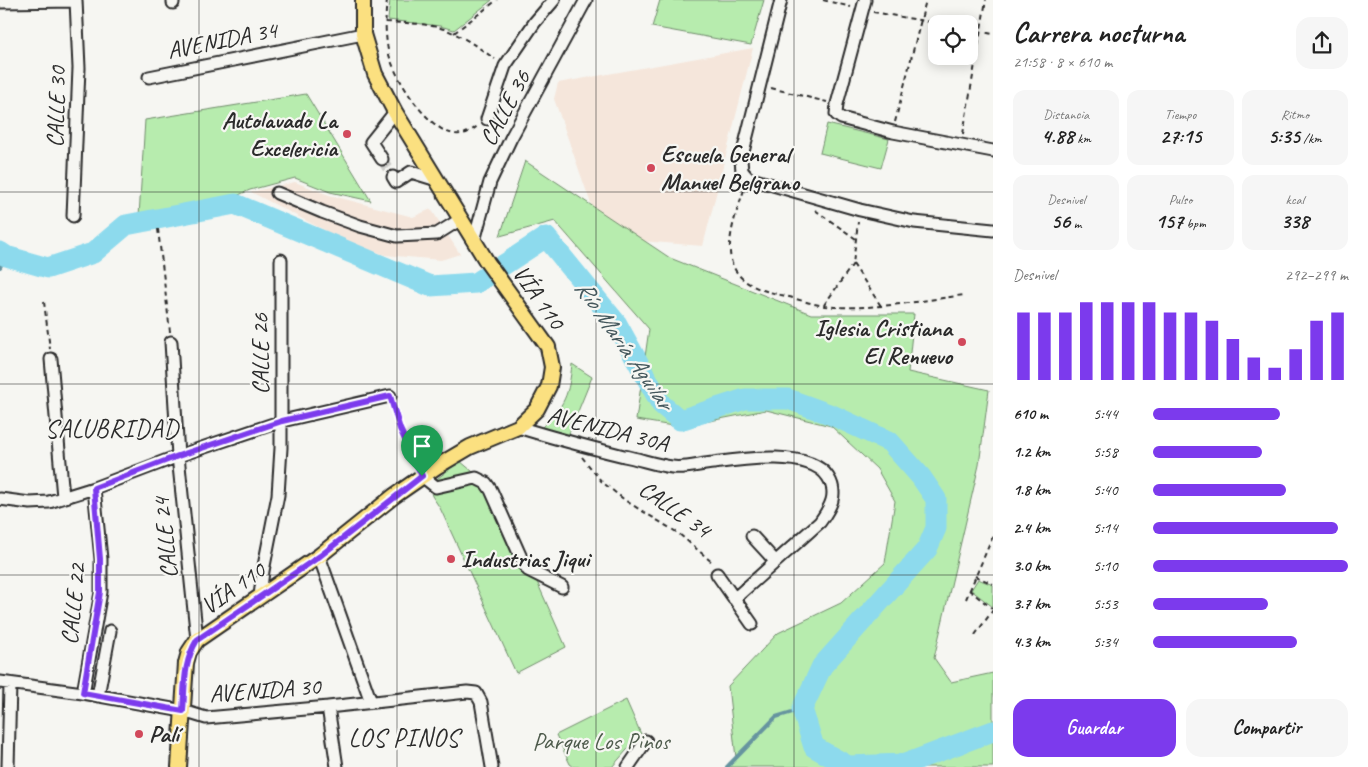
<!DOCTYPE html>
<html lang="es">
<head>
<meta charset="utf-8">
<style>
	:root { --surface:#fff; --page:#f6f6f6; --text:#222; --muted:#767676; --accent:#7c3aed }
	body { margin:0; font-family:Caveat,sans-serif; background:var(--page); color:var(--text); height:100vh; display:flex; flex-direction:column; font-size:19px; white-space:nowrap }
	* { box-sizing:border-box; margin:0 }
	p { font-size:16px; color:var(--muted) }
	.icon { flex:none; width:28px; height:28px; fill:none; stroke:currentColor; stroke-width:2; stroke-linecap:round; stroke-linejoin:round }
	.map { position:relative; flex:1; overflow:hidden }
	.details { display:flex; flex-direction:column; background:var(--surface); width:375px }
	.details>* { flex:none }
	.buttons { position:absolute; left:928px; top:15px; display:grid; gap:10px }
	.buttons a { display:grid; place-items:center; width:50px; height:50px; border-radius:10px; background:var(--surface); box-shadow:0 2px 12px #0003; font-size:25px }
	.pin { position:absolute; display:grid; place-items:center; width:42px; height:42px; color:#fff; margin:-51px -21px; border-radius:50% 50% 50% 0; rotate:-45deg; box-shadow:0 0 5px #0007 }
	.pin .icon { rotate:45deg }
	.round { display:grid; place-items:center; flex:none; width:52px; height:52px; border-radius:15px; background:var(--page) }
	.headline { display:flex; align-items:center; justify-content:space-between; height:85px; padding:0 20px }
	h1 { font-size:28px; font-weight:700; line-height:38px }
	.stats { display:grid; grid-template-columns:repeat(3,1fr); gap:8px; height:85px; padding:5px 20px }
	.stats div { display:grid; align-content:center; border-radius:12px; background:var(--page); text-align:center }
	.stats b { font-size:21px; font-weight:700 }
	.stats small { font-size:14px; font-weight:400 }
	.stats p { font-size:14px }
	.chart { height:140px; padding:10px 20px }
	.chart p { display:flex; justify-content:space-between }
	.chart svg { width:100%; height:90px; margin-top:5px; stroke:var(--accent); stroke-width:6 }
	.primary-button { display:flex; gap:10px; margin-top:auto; padding:10px 20px }
	.primary-button a { flex:1; height:58px; border-radius:15px; background:var(--accent); color:#fff; font-size:20px; font-weight:700; line-height:58px; text-align:center }
	.primary-button a+a { background:var(--page); color:var(--text) }
	ul { padding:0 20px; list-style:none; font-size:16px }
	li { display:grid; grid-template-columns:80px 60px 1fr; align-items:center; height:38px }
	li i { height:12px; border-radius:6px; background:var(--accent) }
	main { display:flex; flex:1; min-height:0 }
	.map>svg:first-child { display:block }
</style>
</head>
<body>
<main>
<div class="map">
<svg width="993" height="767" viewBox="0 0 993 767">
	<rect width="100%" height="100%" fill="#f6f6f2"/>
	<filter id="ink" filterUnits="userSpaceOnUse"><feTurbulence type="fractalNoise" baseFrequency=".02" numOctaves="2"/><feDisplacementMap in="SourceGraphic" scale="10" xChannelSelector="R" yChannelSelector="G"/><feConvolveMatrix kernelMatrix="1 2 1 2 8 2 1 2 1" color-interpolation-filters="sRGB"/></filter>
	<g filter="url(#ink)">
		<path fill="#f5e6db" d="M 753,48 L 703,246 L 603,238 L 554,99 L 558,83 Z
			M 295,182 L 329,195 L 413,217 L 431,209 L 460,254 L 441,260 L 385,255 L 345,241 L 251,192 Z"/>
		<path fill="#b7ecae" stroke="#718c6c" d="M 390,0 L 492,0 L 454,30 L 440,26 L 388,20 Z
			M 660,0 L 764,0 L 751,45 L 652,27 Z
			M 306,94 L 371,201 L 330,192 L 295,178 L 250,190 L 229,199 L 139,216 L 145,120 Z
			M 827,124 L 889,139 L 881,168 L 820,153 Z
			M 525,161 L 670,258 L 811,314 L 914,314 L 908,372 L 989,390 L 979,465 L 934,658 L 951,682 L 993,673 L 993,767 L 729,767 L 736,758 L 728,686 L 778,633 L 841,603 L 885,563 L 895,501 L 877,469 L 831,426 L 766,410 L 679,427 L 636,420 L 649,329 L 555,221 L 500,236 Z
			M 572,364 L 592,377 L 568,436 L 542,427 C 565,406 569,394 572,364 Z
			M 460,461 L 497,492 L 566,647 L 516,673 L 440,508 L 432,496 L 429,485 Z
			M 978,579 L 993,585 L 993,607 L 971,590 Z
			M 626,700 L 641,734 L 612,767 L 574,767 L 570,764 L 556,735 Z"/>
		<g fill="none" stroke-linecap="round" stroke-linejoin="round">
			<path stroke="#66949f" stroke-width="4" d="M 0,267 L 6,256
				M 727,767 L 776,717 L 802,709"/>
			<path stroke="#8ddaed" stroke-width="21" d="M 0,252 L 6,256 L 48,268 L 93,253 L 126,225 L 235,204 L 430,286 L 476,283 L 546,237 L 617,324 L 661,404 L 680,420 L 745,399 L 788,399 L 832,415 L 890,442 L 921,477 L 936,499 L 936,528 L 927,549 L 822,666 L 802,709 L 814,747 L 848,766 L 905,764 L 993,731"/>
			<path stroke="#cdcdca" stroke-width="11" stroke-dasharray="11 5.5" stroke-linecap="butt" d="M 382,159 L 393,177"/>
			<defs>
				<path id="minor" d="M 173,0 L 173,3
					M 781,0 L 741,160 L 742,171 L 748,178 L 860,210 L 914,222 L 993,230
					M 865,0 L 837,104 L 836,114 L 841,118 L 893,132 L 993,151
					M 0,2 L 76,1
					M 149,77 L 363,34
					M 487,119 L 505,66 L 535,22 L 554,0
					M 382,159 L 371,142 L 395,112
					M 393,177 L 396,182 L 411,172 L 437,180
					M 277,193 L 322,212 L 360,226 L 397,236 L 437,234 L 461,219
					M 73,216 L 79,68 L 76,0
					M 474,241 L 490,182 L 511,138 L 586,0
					M 171,342 L 178,456 L 197,640
					M 51,359 L 63,497
					M 518,427 C 553,438 588,447 624,456 C 640,459 656,465 672,467 C 685,469 700,464 713,463 C 742,459 810,449 828,477 C 839,494 830,508 820,522 L 734,599
					M 422,476 L 436,487 L 476,478 L 486,483 L 491,490 L 523,562 L 528,570 L 562,587
					M 0,499 L 30,503 L 49,502 L 94,488 L 178,456 L 282,421 L 390,396
					M 752,536 L 775,561
					M 319,556 L 371,702
					M 717,574 L 752,624
					M 260,596 L 263,571 L 278,495 L 281,448 L 281,260
					M 0,682 L 83,693 L 183,711 L 206,718 L 328,707 L 467,692 L 476,693 L 481,702 L 492,767
					M 83,693 L 101,592 L 101,559 L 94,488
					M 98,696 L 110,631
					M 328,707 L 337,767
					M 8,767 L 10,684
					M 628,767 L 646,741"/>
				<path id="major" d="M 179,767 L 186,663 L 189,652 L 197,640 L 319,556 L 394,496 L 436,467 L 470,447 L 518,427 L 537,409 L 549,386 L 552,367 L 548,347 L 487,262 L 395,112 L 375,74 L 363,34 L 363,0"/>
			</defs>
			<use href="#minor" stroke="#2b2b2b" stroke-width="15"/>
			<use href="#major" stroke="#2b2b2b" stroke-width="18"/>
			<path stroke="#2b2b2b" stroke-width="2" stroke-dasharray="5 4" stroke-linecap="butt" d="M 387,0 C 385,16 385,33 388,50 C 392,75 432,139 461,134 C 467,134 473,129 478,126
				M 823,0 L 851,7
				M 873,12 L 942,24
				M 386,22 C 405,23 426,23 444,29 C 463,36 479,48 495,59
				M 969,29 L 993,34
				M 454,33 L 497,0
				M 771,88 L 827,102
				M 895,122 L 926,0
				M 963,134 L 986,0
				M 744,190 C 737,210 725,242 732,263 C 740,285 761,290 781,295 C 795,298 810,304 825,306 C 872,311 918,301 964,295
				M 815,210 L 856,239
				M 158,229 L 170,332
				M 853,264 L 881,306
				M 44,302 L 50,349
				M 824,305 L 853,264 L 858,222
				M 393,407 L 400,429 L 417,465
				M 582,457 L 602,482 L 626,501 L 678,533 L 713,563
				M 975,576 L 993,584
				M 969,590 L 993,609
				M 966,599 L 993,536
				M 975,635 L 993,610"/>
			<use href="#minor" stroke="#f6f6f2" stroke-width="11"/>
			<use href="#major" stroke="#fbe080" stroke-width="14"/>
		</g>
	</g>
	<g fill="none" stroke-linecap="round" stroke-linejoin="round" filter="url(#ink)">
		<defs>
			<path id="route" d="M 390,396 L 400,429 L 422,476 L 320,556 L 197,640 C 183,663 185,685 183,711 L 83,693 L 100,592 L 100,559 L 94,488 L 178,456 L 282,421 Z"/>
		</defs>
		<use href="#route" stroke="#fff" stroke-width="10"/>
		<use href="#route" stroke="#7c3aed" stroke-width="6"/>
	</g>
	<path fill="none" stroke="#2b2b2b" stroke-width="1" stroke-opacity="0.55" d="M 199,0 L 199,767M 397,0 L 397,767M 596,0 L 596,767M 794,0 L 794,767M 0,192 L 993,192M 0,384 L 993,384M 0,575 L 993,575"/>
	<g fill="#d1495b" stroke="#f6f6f2" stroke-width="2">
		<circle cx="347" cy="134" r="5"/>
		<circle cx="651" cy="168" r="5"/>
		<circle cx="962" cy="342" r="5"/>
		<circle cx="451" cy="559" r="5"/>
		<circle cx="139" cy="734" r="5"/>
	</g>
	<g text-anchor="middle" stroke-width="4.5" stroke-linejoin="round" paint-order="stroke">
		<g font-size="24" fill="#2b2b2b" stroke="#f6f6f2">
			<text transform="translate(222 40) rotate(-11)" y="8">AVENIDA 34</text>
			<text transform="translate(56 107) rotate(-88)" y="8">CALLE 30</text>
			<text transform="translate(505 108) rotate(-62)" y="8">CALLE 36</text>
			<text transform="translate(539 297) rotate(55)" y="8">VÍA 110</text>
			<text transform="translate(260 354) rotate(-90)" y="8">CALLE 26</text>
			<text transform="translate(608 429) rotate(14)" y="8">AVENIDA 30A</text>
			<text transform="translate(675 509) rotate(35)" y="8">CALLE 34</text>
			<text transform="translate(165 538) rotate(-96)" y="8">CALLE 24</text>
			<text transform="translate(233 588) rotate(-35)" y="8">VÍA 110</text>
			<text transform="translate(73 604) rotate(-84)" y="8">CALLE 22</text>
			<text transform="translate(265 690) rotate(-4)" y="8">AVENIDA 30</text>
		</g>
		<g font-size="24" font-weight="bold" fill="#2b2b2b" stroke="#f6f6f2" text-anchor="start">
			<text x="337" y="128" text-anchor="end">Autolavado La<tspan x="337" dy="28">Excelericia</tspan></text>
			<text x="661" y="162">Escuela General<tspan x="661" dy="28">Manuel Belgrano</tspan></text>
			<text x="952" y="336" text-anchor="end">Iglesia Cristiana<tspan x="952" dy="28">El Renuevo</tspan></text>
			<text x="461" y="567">Industrias Jiqui</text>
			<text x="149" y="742">Palí</text>
		</g>
		<g font-size="24" fill="#4e5b4c" stroke="#f6f6f2">
			<text x="601" y="749">Parque Los Pinos</text>
		</g>
		<g font-size="25" font-style="italic" fill="#44575c" stroke="#f6f6f2">
			<text transform="translate(625 344) rotate(55)" y="9">Río María Aguilar</text>
		</g>
		<g font-size="25" letter-spacing="1" fill="#2b2b2b" stroke="#f6f6f2">
			<text x="112" y="437">SALUBRIDAD</text>
			<text x="404" y="746">LOS PINOS</text>
		</g>
	</g>
</svg>
<div class="buttons">
<a><svg class="icon" aria-label="locate" viewBox="0 0 24 24"><circle cx="12" cy="12" r="6"/><path d="M12 2v4M12 18v4M2 12h4M18 12h4"/></svg></a>
</div>
<div class="pin" style="left:422px;top:476px;background:#1e9e55"><svg class="icon" aria-label="arrive" viewBox="0 0 24 24"><path d="M6 21V4h12l-3 4 3 4H6"/></svg></div>
</div>
<section class="details">
<div class="headline"><div><h1>Carrera nocturna</h1><p>21:58 · 8 × 610 m</p></div><a class="round"><svg class="icon" aria-label="share" viewBox="0 0 24 24"><path d="M12 15V3M7 8l5-5 5 5M5 13v7h14v-7"/></svg></a></div>
<div class="stats">
<div><p>Distancia</p><b>4.88<small> km</small></b></div>
<div><p>Tiempo</p><b>27:15</b></div>
<div><p>Ritmo</p><b>5:35<small> /km</small></b></div>
</div>
<div class="stats">
<div><p>Desnivel</p><b>56<small> m</small></b></div>
<div><p>Pulso</p><b>157<small> bpm</small></b></div>
<div><p>kcal</p><b>338</b></div>
</div>
<div class="chart"><p><span>Desnivel</span>292–299 m</p>
<svg viewBox="0 0 160 44" preserveAspectRatio="none"><path d="M5 44V11M15 44V11M25 44V11M35 44V6M45 44V6M55 44V6M65 44V6M75 44V11M85 44V11M95 44V15M105 44V24M115 44V33M125 44V38M135 44V29M145 44V15M155 44V11"/></svg>
</div>
<ul>
<li><b>610 m</b>5:44<i style="width:65%"></i></li>
<li><b>1.2 km</b>5:58<i style="width:56%"></i></li>
<li><b>1.8 km</b>5:40<i style="width:68%"></i></li>
<li><b>2.4 km</b>5:14<i style="width:95%"></i></li>
<li><b>3.0 km</b>5:10<i style="width:100%"></i></li>
<li><b>3.7 km</b>5:53<i style="width:59%"></i></li>
<li><b>4.3 km</b>5:34<i style="width:74%"></i></li>
</ul>
<div class="primary-button"><a>Guardar</a><a>Compartir</a></div>
</section>
</main>
</body>
</html>
